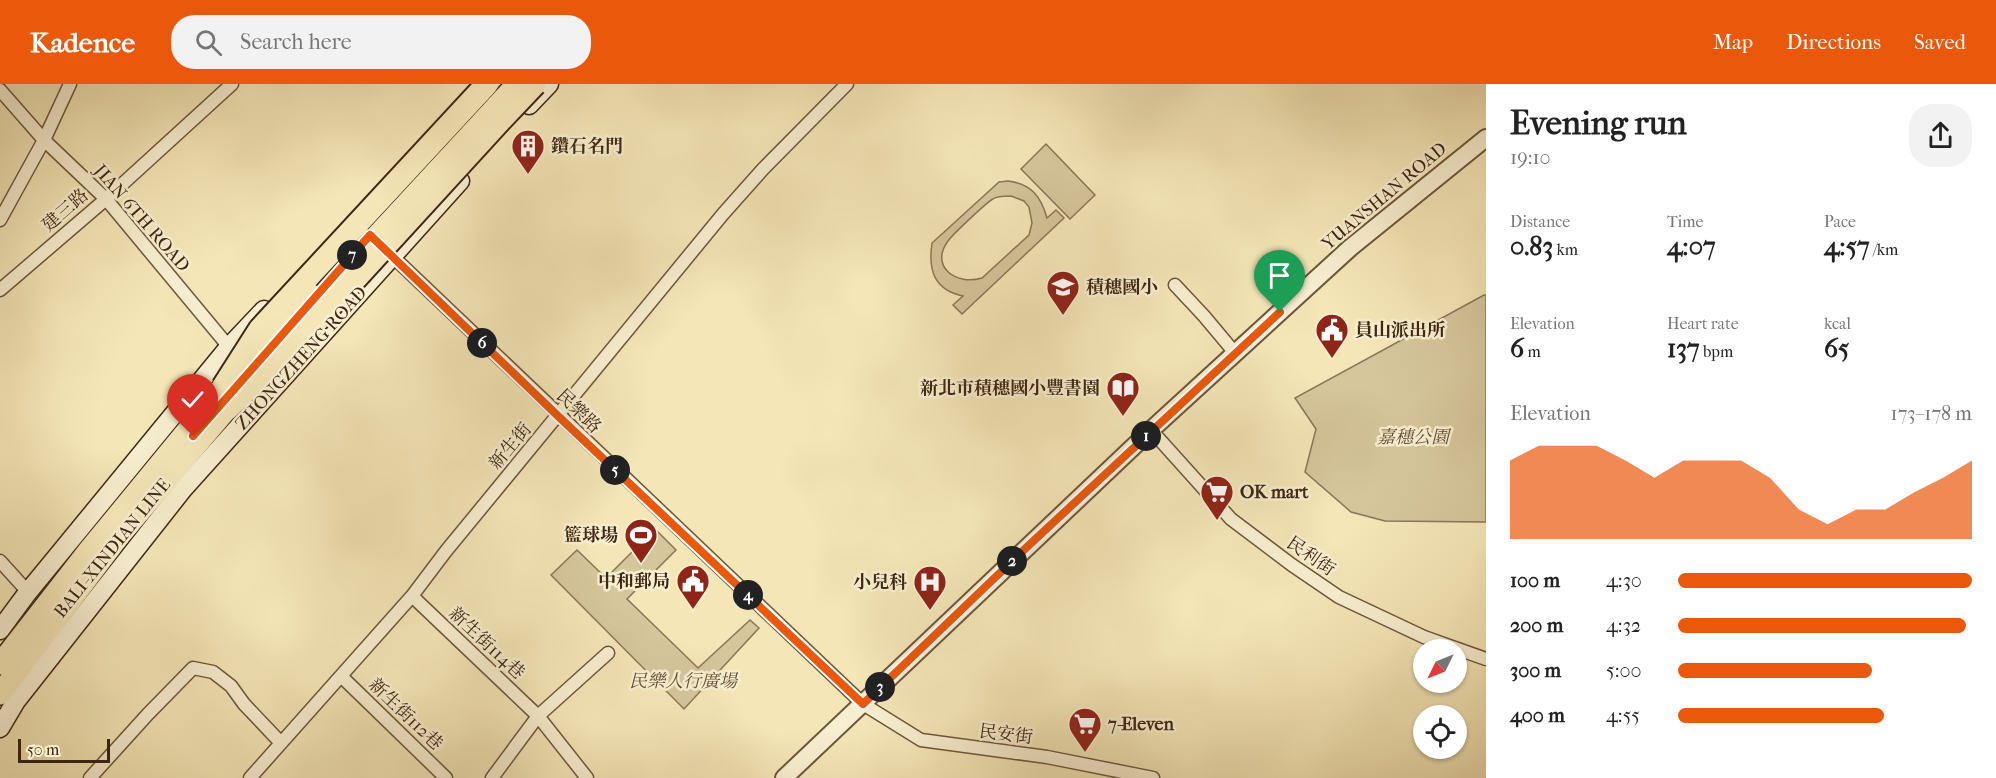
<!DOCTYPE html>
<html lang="en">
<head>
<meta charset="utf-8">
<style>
	:root { --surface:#fff; --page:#f2f2f2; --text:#222; --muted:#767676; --accent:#ea580c }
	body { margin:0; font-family:"IM FELL French Canon","Noto Serif TC",serif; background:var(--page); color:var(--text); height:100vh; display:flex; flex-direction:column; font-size:22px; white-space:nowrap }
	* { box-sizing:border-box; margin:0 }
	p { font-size:20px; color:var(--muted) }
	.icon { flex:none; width:33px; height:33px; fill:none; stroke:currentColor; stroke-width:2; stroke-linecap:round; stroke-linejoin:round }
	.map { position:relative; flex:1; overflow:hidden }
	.sheet { display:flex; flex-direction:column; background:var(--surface); width:510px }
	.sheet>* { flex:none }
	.needle { width:39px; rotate:227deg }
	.buttons { position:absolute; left:1413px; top:555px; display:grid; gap:12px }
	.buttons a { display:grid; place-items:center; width:54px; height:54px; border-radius:50%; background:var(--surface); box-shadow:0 2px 4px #0004; font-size:30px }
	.scale { position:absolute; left:18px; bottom:15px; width:92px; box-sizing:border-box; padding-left:6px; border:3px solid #3e2712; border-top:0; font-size:16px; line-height:21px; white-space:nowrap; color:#3e2712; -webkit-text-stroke:4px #f8efd0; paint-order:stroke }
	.pin { position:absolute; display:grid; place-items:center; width:51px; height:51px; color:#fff; margin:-62px -26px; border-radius:50% 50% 50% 0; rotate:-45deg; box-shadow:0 0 6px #0007 }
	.pin .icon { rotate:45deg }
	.km { position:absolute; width:30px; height:30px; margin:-15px; border-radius:50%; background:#222; color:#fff; font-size:16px; line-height:30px; text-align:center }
	.round { display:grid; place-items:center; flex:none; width:63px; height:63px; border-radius:24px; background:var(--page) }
	.overview { display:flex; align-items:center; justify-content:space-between; height:102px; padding:0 24px }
	h1 { font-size:33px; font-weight:700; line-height:45px }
	.figures { display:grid; grid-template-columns:repeat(3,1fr); gap:9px; height:102px; padding:6px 24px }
	.figures div { display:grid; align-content:center }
	.figures b { font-size:26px; font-weight:700 }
	.figures small { font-size:16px; font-weight:400 }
	.figures p { font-size:16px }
	.chart { height:168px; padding:12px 24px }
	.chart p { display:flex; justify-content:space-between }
	.chart svg { width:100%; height:108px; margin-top:6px; fill:var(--accent); opacity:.7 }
	ul { padding:0 24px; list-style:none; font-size:20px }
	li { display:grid; grid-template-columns:96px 72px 1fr; align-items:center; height:45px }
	li i { height:15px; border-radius:8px; background:var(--accent) }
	header { display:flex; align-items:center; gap:36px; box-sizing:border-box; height:84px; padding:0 30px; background:var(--accent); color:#fff }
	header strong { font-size:28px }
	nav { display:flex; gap:33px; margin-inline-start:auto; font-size:21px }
	.search { width:420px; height:54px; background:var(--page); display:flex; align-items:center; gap:15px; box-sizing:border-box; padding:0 21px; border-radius:24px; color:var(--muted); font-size:22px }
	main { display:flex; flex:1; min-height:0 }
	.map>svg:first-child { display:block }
</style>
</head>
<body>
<header>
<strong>Kadence</strong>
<div class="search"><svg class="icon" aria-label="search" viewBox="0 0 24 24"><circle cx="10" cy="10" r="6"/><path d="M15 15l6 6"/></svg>Search here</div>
<nav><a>Map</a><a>Directions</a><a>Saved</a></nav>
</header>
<main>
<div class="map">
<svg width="1486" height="694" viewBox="0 0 1486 694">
	<rect width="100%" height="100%" fill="#f4e6b7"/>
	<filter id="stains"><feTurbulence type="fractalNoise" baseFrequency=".00333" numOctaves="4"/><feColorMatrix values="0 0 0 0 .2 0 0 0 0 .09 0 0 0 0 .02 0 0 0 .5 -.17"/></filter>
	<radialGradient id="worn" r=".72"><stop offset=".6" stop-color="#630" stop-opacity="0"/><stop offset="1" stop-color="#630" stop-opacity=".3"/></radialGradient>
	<path fill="#d5c69b" stroke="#8a7656" stroke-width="1.5" fill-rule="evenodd" d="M 1046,60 L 1095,111 L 1070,135 L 1021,85 Z
		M 1008,97 C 1032,100 1041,113 1047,134 L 1056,126 L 1064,134 L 962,230 L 953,221 L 963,212 C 934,206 928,186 932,159 L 999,98 ZM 1011,112 L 1024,117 L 1029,123 L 1032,139 L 1029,151 L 982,194 C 957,202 929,183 948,157 C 952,151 987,118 993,115 C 997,112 1006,112 1011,112 Z
		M 1484,211 L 1486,211 L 1486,438 L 1385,437 L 1351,428 L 1305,388 L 1316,345 L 1295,314 Z
		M 655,445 L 676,466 L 627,515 L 698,584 L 750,536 L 759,544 L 684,625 L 551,491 L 577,466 L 607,495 L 606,494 Z"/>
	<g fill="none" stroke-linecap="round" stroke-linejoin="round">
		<defs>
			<path id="minor" d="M 0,6 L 44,56 L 106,115 L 229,263
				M 0,136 L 44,56 L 70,0
				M 388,168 L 863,620 L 921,656 L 1047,673 L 1153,694
				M 1175,201 L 1204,232 L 1235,269
				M 0,206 L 106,115 L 232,0
				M 1151,346 L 1231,435 L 1292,481 L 1339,513 L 1424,553 L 1486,575
				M 0,477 L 28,508
				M 412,512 L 538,632 L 587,694
				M 341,592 L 446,694
				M 90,694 L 148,630 L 193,584 L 213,588 L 231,602 L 244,620 L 281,659
				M 250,694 L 412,512 L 446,467 L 723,130 L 763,85 L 847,0
				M 492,694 L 538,632 L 608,569"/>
			<path id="tertiary" d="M 784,694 L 1151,346 L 1350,164 L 1486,54"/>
			<path id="secondary" d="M 529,21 L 549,0
				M 228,311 L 265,269
				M 0,546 L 28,508 L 229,263 L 264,226
				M 0,644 L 16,617 L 183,405 L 460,97"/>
			<path id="trunk" d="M 0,580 L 89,466 L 223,303
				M 0,610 L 120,451 L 227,325"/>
		</defs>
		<use href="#minor" stroke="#6c573b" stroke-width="15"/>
		<use href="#tertiary" stroke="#6c573b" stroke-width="20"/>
		<use href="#secondary" stroke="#3e2712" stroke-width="21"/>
		<use href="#trunk" stroke="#3e2712" stroke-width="24"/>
		<use href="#minor" stroke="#f8efd0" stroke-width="12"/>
		<use href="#tertiary" stroke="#f8efd0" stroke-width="16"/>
		<use href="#secondary" stroke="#f8efd0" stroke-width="18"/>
		<use href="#trunk" stroke="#f4e6b7" stroke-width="21"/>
		<defs>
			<path id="trunk-bridge" d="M 304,236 L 359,171 L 517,0
				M 247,277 L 310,210"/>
			<path id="motorway-bridge" d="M 223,303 L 260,245 L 487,0
				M 227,325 L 304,251 L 498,39 L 535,0"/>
		</defs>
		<use href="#trunk-bridge" stroke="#3e2712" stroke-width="24" stroke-linecap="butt"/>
		<use href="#motorway-bridge" stroke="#3e2712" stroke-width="26" stroke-linecap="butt"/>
		<use href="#trunk-bridge" stroke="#f4e6b7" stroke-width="21"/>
		<use href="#motorway-bridge" stroke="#f4e6b7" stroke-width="22"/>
	</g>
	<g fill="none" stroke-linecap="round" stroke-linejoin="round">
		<defs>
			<path id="route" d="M 193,352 L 370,151 L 558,332 L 863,620 L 1028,462 L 1280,228"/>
		</defs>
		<use href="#route" stroke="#fff" stroke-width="12"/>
		<use href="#route" stroke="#ea580c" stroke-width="8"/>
	</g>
	<defs>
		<symbol id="building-pin" viewBox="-11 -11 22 30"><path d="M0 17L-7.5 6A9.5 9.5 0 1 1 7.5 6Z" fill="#8f2418" stroke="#f8efd0"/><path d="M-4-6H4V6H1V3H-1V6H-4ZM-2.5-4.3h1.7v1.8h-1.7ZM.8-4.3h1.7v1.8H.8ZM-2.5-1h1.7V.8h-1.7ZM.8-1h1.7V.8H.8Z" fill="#fff"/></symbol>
		<symbol id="school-pin" viewBox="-11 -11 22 30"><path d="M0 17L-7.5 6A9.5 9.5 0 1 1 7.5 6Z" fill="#8f2418" stroke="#f8efd0"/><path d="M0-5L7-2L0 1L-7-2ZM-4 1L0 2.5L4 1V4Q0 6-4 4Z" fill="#fff"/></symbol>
		<symbol id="civic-pin" viewBox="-11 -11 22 30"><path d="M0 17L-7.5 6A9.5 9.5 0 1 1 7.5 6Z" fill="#8f2418" stroke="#f8efd0"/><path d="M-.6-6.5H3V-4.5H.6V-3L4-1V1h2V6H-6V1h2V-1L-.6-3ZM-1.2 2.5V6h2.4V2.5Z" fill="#fff"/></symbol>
		<symbol id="library-pin" viewBox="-11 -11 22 30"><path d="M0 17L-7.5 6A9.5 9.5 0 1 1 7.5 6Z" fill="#8f2418" stroke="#f8efd0"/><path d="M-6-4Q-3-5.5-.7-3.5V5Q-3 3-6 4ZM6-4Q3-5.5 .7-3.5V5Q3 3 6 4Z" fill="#fff"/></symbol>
		<symbol id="supermarket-pin" viewBox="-11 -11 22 30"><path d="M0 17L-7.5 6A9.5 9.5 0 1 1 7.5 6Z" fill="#8f2418" stroke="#f8efd0"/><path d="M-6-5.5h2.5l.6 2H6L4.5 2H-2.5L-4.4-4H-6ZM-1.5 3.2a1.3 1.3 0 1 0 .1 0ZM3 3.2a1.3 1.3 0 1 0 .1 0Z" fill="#fff"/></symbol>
		<symbol id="stadium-pin" viewBox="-11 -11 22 30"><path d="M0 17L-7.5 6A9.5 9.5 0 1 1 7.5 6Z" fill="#8f2418" stroke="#f8efd0"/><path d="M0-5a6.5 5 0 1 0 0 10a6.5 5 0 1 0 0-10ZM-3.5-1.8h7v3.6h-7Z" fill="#fff"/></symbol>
		<symbol id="hospital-pin" viewBox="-11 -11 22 30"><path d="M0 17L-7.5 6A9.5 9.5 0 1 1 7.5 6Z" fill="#8f2418" stroke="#f8efd0"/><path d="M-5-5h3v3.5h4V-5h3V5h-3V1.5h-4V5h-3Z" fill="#fff"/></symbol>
	</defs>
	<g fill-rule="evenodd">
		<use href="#building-pin" x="509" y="43" width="38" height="52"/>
		<use href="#school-pin" x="1044" y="184" width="38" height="52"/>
		<use href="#civic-pin" x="1313" y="227" width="38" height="52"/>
		<use href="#library-pin" x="1104" y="285" width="38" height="52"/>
		<use href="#supermarket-pin" x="1198" y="389" width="38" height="52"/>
		<use href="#stadium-pin" x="622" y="432" width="38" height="52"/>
		<use href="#civic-pin" x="674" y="478" width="38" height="52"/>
		<use href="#hospital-pin" x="911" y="479" width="38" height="52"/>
		<use href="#supermarket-pin" x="1066" y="621" width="38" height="52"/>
	</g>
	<g text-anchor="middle" stroke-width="5" stroke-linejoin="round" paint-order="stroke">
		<g font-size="18" font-weight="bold" fill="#3e2712" stroke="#f8efd0" text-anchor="start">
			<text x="551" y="68">鑽石名門</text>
			<text x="1086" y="209">積穗國小</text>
			<text x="1355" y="252">員山派出所</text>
			<text x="1100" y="310" text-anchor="end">新北市積穗國小豐書園</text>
			<text x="1240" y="414">OK mart</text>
			<text x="618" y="457" text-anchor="end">籃球場</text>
			<text x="670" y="503" text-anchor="end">中和郵局</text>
			<text x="907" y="504" text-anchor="end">小兒科</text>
			<text x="1108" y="646">7-Eleven</text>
		</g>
		<g font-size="18" fill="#3e2712" stroke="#f8efd0">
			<text transform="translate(1384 112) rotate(-40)" y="6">YUANSHAN ROAD</text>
			<text transform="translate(65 126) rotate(-41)" y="6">建三路</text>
			<text transform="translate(142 134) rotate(49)" y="6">JIAN 6TH ROAD</text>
			<text transform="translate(301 274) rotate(-48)" y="6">ZHONGZHENG ROAD</text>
			<text transform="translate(579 327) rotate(44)" y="6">民樂路</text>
			<text transform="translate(510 362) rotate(-50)" y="6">新生街</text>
			<text transform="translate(112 464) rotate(-51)" y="6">BALI-XINDIAN LINE</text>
			<text transform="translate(1311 472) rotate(35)" y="6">民利街</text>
			<text transform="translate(487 559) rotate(43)" y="6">新生街114巷</text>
			<text transform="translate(406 630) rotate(44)" y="6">新生街112巷</text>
			<text transform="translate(1006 650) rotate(7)" y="6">民安街</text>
		</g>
		<g font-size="18" font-style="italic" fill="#644f34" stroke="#f8efd0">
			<text x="1413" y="359">嘉穗公園</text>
			<text x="683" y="603">民樂人行廣場</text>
		</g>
	</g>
	<rect width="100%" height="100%" filter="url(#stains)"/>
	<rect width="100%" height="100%" fill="url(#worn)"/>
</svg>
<div class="buttons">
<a><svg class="needle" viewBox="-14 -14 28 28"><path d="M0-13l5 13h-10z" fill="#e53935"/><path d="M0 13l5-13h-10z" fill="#767676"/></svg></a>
<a><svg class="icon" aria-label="locate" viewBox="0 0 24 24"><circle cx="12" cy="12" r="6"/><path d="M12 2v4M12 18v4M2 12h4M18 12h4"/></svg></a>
</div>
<div class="scale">50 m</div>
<div class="pin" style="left:1280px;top:228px;background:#1e9e55"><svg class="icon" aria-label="arrive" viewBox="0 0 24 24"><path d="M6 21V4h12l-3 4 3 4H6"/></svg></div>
<div class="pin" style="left:193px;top:352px;background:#d93025"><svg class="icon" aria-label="check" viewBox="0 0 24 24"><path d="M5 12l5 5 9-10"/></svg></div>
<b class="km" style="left:1146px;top:352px">1</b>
<b class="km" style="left:1012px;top:477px">2</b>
<b class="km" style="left:880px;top:603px">3</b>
<b class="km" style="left:748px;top:511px">4</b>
<b class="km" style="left:615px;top:386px">5</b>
<b class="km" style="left:482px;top:259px">6</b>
<b class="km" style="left:352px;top:171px">7</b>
</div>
<section class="sheet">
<div class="overview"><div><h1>Evening run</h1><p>19:10</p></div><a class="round"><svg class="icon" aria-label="share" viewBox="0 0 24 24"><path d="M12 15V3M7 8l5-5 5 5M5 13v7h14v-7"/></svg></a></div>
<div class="figures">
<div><p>Distance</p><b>0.83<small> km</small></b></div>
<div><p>Time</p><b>4:07</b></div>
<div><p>Pace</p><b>4:57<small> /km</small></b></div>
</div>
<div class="figures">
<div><p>Elevation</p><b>6<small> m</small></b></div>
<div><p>Heart rate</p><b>137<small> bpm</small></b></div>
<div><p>kcal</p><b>65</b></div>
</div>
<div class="chart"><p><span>Elevation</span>173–178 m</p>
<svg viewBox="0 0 160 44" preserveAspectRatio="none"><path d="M0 44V12L10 6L20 6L30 6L40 12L50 19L60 12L70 12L80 12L90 19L100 32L110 38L120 32L130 32L140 25L150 19L160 12V44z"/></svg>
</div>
<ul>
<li><b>100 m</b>4:30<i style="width:100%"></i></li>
<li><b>200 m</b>4:32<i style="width:98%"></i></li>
<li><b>300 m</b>5:00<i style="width:66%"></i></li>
<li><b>400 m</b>4:55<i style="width:70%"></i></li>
</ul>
</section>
</main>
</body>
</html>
